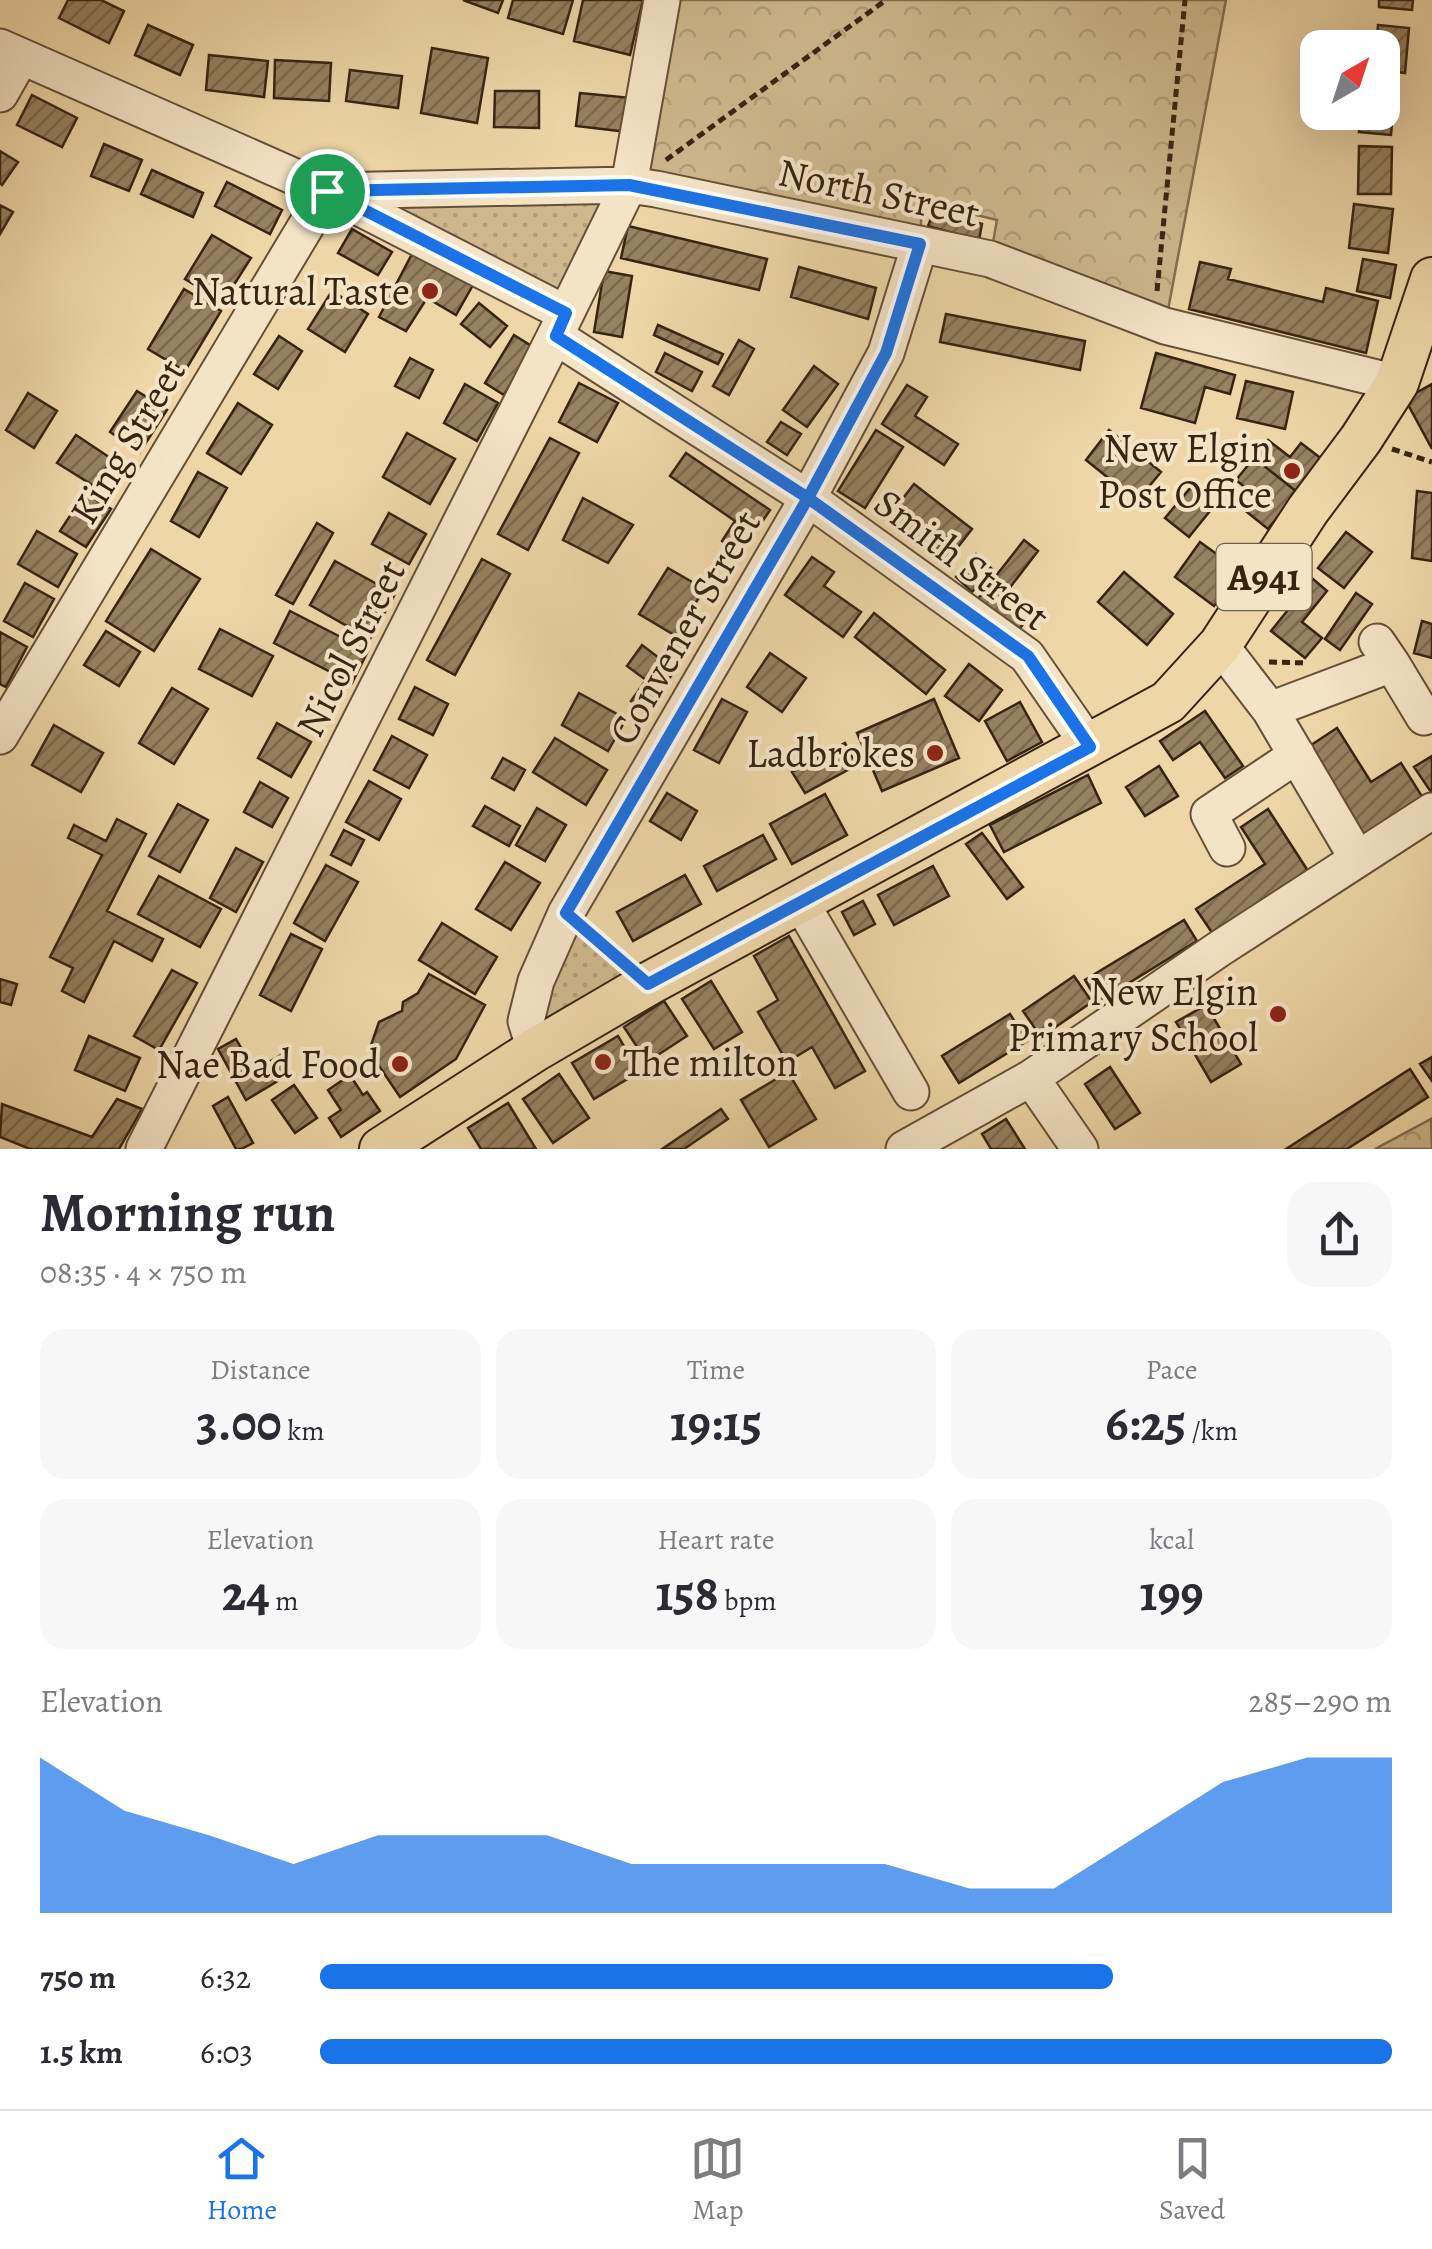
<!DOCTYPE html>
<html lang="en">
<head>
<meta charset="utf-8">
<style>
	:root { --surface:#fff; --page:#f7f7f7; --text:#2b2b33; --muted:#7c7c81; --line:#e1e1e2; --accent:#1a73e8 }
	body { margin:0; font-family:Alegreya,serif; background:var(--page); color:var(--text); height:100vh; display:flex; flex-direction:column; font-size:38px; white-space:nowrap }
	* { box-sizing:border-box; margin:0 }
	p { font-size:32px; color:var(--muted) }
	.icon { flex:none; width:55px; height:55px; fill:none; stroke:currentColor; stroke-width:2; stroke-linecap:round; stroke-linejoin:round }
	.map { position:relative; height:1149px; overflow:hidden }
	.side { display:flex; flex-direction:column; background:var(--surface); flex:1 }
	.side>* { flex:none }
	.needle { width:65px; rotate:39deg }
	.buttons { position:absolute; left:1300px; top:30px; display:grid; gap:20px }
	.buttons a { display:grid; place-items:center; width:100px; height:100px; border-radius:20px; background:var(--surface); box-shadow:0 10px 40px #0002; font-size:50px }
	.pin { position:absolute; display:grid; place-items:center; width:85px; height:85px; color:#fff; margin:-42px; border:5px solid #fff; border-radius:50%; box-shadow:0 2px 10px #0007 }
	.round { display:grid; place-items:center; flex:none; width:105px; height:105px; border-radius:30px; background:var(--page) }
	.head { display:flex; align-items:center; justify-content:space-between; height:170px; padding:0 40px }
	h1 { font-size:55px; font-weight:600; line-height:75px }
	.metrics { display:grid; grid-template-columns:repeat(3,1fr); gap:15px; height:170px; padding:10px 40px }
	.metrics div { display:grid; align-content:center; border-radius:25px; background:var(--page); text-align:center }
	.metrics b { font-size:50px; font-weight:600 }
	.metrics small { font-size:28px; font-weight:400 }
	.metrics p { font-size:28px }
	.chart { height:280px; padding:20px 40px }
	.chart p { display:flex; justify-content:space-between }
	.chart svg { width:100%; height:180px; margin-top:10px; fill:var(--accent); opacity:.7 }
	ul { padding:0 40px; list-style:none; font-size:32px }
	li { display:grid; grid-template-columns:160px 120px 1fr; align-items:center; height:75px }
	li i { height:25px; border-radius:12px; background:var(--accent) }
	.tabs { display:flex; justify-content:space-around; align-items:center; height:140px; border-top:2px solid var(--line); background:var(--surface); font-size:28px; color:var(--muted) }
	.tabs a { display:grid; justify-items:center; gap:5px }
	.tabs .selected { color:var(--accent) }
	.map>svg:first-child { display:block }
</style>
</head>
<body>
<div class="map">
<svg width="1432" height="1149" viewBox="0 0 1432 1149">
	<defs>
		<pattern id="grass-dots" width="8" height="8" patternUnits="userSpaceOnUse" patternTransform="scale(2.5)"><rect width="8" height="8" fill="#cfb88e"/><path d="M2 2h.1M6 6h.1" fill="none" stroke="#b29e79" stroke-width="1.8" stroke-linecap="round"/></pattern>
		<pattern id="forest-crowns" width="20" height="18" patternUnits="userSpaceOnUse" patternTransform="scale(2.5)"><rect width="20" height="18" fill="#cfb88e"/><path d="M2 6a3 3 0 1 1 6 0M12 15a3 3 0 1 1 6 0" fill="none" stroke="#b29e79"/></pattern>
		<pattern id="building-hatch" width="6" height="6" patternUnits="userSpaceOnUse" patternTransform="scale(2.5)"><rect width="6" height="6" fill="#968160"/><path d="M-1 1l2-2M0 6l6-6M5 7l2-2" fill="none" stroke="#7b694e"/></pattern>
	</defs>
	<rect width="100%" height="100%" fill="#eed6a8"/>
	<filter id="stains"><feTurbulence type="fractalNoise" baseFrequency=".002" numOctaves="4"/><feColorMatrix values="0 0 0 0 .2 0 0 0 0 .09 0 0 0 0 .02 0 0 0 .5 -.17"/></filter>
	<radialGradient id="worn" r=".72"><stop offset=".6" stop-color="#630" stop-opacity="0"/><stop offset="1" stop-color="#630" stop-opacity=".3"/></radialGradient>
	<path fill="url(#grass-dots)" stroke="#836e50" stroke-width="2.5" d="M 629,185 L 565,313 L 327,191 Z
		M 566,913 L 648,984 L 535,1050 Z"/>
	<path fill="url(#forest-crowns)" stroke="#836e50" stroke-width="2.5" d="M 662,0 L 1226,0 L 1165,326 L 990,259 L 997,220 L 922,202 L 920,244 L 629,185 Z
		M 1431,1119 L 1432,1149 L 1375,1149 Z"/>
	<path fill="url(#building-hatch)" stroke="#372411" stroke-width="2.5" d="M 68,0 L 101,0 L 124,11 L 109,43 L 59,18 Z
		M 463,0 L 503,0 L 498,13 Z
		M 513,0 L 573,0 L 563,34 L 508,18 Z
		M 583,0 L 643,0 L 630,55 L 574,41 Z
		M 1379,0 L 1413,0 L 1412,10 L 1379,7 Z
		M 148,25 L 193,45 L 180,75 L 135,55 Z
		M 1378,25 L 1409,28 L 1405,73 L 1382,70 L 1382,48 L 1376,48 Z
		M 432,48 L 488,58 L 477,123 L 421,113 Z
		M 209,55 L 268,61 L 264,97 L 206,90 Z
		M 275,60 L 331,63 L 329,101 L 274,98 Z
		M 350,70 L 402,76 L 398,108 L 346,101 Z
		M 1382,77 L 1396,78 L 1391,135 L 1359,132 L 1361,112 L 1382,112 Z
		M 495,91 L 539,91 L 539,128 L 494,127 Z
		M 580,93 L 632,98 L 628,132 L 576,126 Z
		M 32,95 L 77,118 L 62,147 L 17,125 Z
		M 104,144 L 142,160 L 129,191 L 91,176 Z
		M 1359,146 L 1392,147 L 1391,194 L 1358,194 Z
		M 0,151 L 18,162 L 2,185 L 0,183 Z
		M 152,170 L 203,193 L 193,217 L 141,194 Z
		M 227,182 L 282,210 L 270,234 L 215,206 Z
		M 1354,204 L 1393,209 L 1388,253 L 1349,248 Z
		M 0,205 L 13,212 L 0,234 Z
		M 934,211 L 982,224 L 979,240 L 928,226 Z
		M 628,226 L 767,259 L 759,290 L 621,258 Z
		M 352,229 L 392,252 L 378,275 L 338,253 Z
		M 212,235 L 251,258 L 223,302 L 185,279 Z
		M 413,252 L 473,285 L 456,315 L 427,298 L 406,331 L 379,317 Z
		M 1363,259 L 1396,265 L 1390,298 L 1357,291 Z
		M 1200,262 L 1231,269 L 1228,279 L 1323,302 L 1326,288 L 1378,301 L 1366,353 L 1189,309 Z
		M 799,267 L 876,288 L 868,319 L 791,297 Z
		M 604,271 L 632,276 L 622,337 L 594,332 Z
		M 184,289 L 221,311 L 185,371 L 148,349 Z
		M 332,291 L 368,314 L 345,352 L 308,329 Z
		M 479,303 L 507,326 L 490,347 L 461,324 Z
		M 946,314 L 1085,341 L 1080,370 L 940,342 Z
		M 658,325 L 723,354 L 718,364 L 654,335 Z
		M 514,335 L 533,347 L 504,395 L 485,383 Z
		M 279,336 L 302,351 L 278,389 L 254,374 Z
		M 739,340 L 754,349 L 729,395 L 713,386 Z
		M 665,353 L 702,372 L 692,391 L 656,372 Z
		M 1156,353 L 1235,375 L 1230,394 L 1205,387 L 1195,423 L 1141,408 Z
		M 410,358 L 433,370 L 419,398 L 395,386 Z
		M 814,366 L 838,384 L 807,427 L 783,410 Z
		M 1246,381 L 1293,392 L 1285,429 L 1237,418 Z
		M 579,383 L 618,403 L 597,442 L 559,422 Z
		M 465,384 L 498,403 L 477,441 L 444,423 Z
		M 1432,384 L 1432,449 L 1405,399 Z
		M 907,385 L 927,397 L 915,416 L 958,444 L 944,465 L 882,424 Z
		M 137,391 L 167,410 L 140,452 L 110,432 Z
		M 28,393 L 57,411 L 34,448 L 6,430 Z
		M 238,403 L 272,425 L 241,474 L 207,453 Z
		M 781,422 L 801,434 L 787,455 L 767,442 Z
		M 876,430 L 903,447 L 865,508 L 838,491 Z
		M 1109,430 L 1161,472 L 1137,501 L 1086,460 Z
		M 407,433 L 455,459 L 430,504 L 383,477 Z
		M 76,435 L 112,459 L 94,486 L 57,463 Z
		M 550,438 L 579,453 L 528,550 L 498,534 Z
		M 1268,440 L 1290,457 L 1301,443 L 1323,460 L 1297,492 L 1254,458 Z
		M 686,453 L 770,510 L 740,554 L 722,541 L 735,521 L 670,476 Z
		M 1254,458 L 1297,492 L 1268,529 L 1247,512 L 1258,498 L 1236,480 Z
		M 198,472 L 227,488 L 199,537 L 171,521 Z
		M 914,484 L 972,529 L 944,565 L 886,520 Z
		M 1191,487 L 1214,506 L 1189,537 L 1165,518 Z
		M 1417,491 L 1432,493 L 1432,561 L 1412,558 Z
		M 85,493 L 111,509 L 86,547 L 60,531 Z
		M 583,498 L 633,525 L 608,563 L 563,540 Z
		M 389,513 L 426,534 L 409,564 L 372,544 Z
		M 317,523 L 333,533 L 293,604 L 276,595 Z
		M 37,531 L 77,554 L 58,587 L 18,564 Z
		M 1346,532 L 1372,552 L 1344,588 L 1318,568 Z
		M 1024,540 L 1038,551 L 1005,594 L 1031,614 L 1017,632 L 977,600 Z
		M 1200,542 L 1240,571 L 1214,606 L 1175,577 Z
		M 151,549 L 200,579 L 154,651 L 106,621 Z
		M 976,554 L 992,569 L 972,592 L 956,577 Z
		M 812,557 L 834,572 L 824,586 L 861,612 L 843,637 L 785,595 Z
		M 482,559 L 510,574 L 455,675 L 427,660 Z
		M 335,561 L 395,594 L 370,639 L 310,605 Z
		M 668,568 L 704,589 L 676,636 L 639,614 Z
		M 1124,572 L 1173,614 L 1147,645 L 1098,602 Z
		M 1313,579 L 1327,591 L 1302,622 L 1322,638 L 1305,658 L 1271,631 Z
		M 25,583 L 54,599 L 33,637 L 4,621 Z
		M 1356,593 L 1372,604 L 1340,650 L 1325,639 Z
		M 290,611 L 368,651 L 352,683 L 274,643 Z
		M 874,613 L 945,670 L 926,694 L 855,637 Z
		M 1422,621 L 1432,624 L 1432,658 L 1414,653 Z
		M 220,629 L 273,656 L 252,696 L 199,669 Z
		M 106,631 L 140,652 L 119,686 L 84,665 Z
		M 0,632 L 27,647 L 6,687 L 0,684 Z
		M 675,637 L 691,648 L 645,712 L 631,701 L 646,680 L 627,666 L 642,645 L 659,658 Z
		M 770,653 L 806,678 L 782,712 L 747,687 Z
		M 969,664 L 1002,690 L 979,721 L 945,696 Z
		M 415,687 L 448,704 L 433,735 L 399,719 Z
		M 172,688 L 208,709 L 174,764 L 139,743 Z
		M 579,693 L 626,719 L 608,751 L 562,725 Z
		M 722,699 L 747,712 L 719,763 L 694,750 Z
		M 934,699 L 959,758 L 882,791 L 857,733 Z
		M 1020,702 L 1042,742 L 1007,761 L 985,721 Z
		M 1205,711 L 1243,766 L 1225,778 L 1200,742 L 1173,760 L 1160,741 Z
		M 277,723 L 311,742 L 291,777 L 258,758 Z
		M 54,725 L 103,753 L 81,792 L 32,765 Z
		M 1337,728 L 1371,782 L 1401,763 L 1423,798 L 1361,837 L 1305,749 Z
		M 392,736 L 427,755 L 409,788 L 374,770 Z
		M 555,738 L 607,770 L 586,805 L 533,772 Z
		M 845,743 L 857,765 L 805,793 L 792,772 Z
		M 1432,756 L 1432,791 L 1431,792 L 1414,767 Z
		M 503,758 L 525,770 L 514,790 L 492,778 Z
		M 1159,766 L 1178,796 L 1145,816 L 1126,787 Z
		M 1088,775 L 1101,803 L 1004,852 L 990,825 Z
		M 369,781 L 401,799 L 379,840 L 346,822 Z
		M 260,782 L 288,798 L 272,827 L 244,812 Z
		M 667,793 L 697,811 L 681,840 L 650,821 Z
		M 825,794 L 847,835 L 792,864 L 770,824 Z
		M 178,804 L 208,820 L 180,872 L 149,856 Z
		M 485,806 L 520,826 L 509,846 L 473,826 Z
		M 537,808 L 566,825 L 545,861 L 516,845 Z
		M 1268,809 L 1308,871 L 1213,934 L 1196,909 L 1265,864 L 1241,827 Z
		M 117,819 L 146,834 L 107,911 L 163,939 L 152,961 L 114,941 L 84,1002 L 62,991 L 73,968 L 50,957 L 102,855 L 68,838 L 74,825 L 106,841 Z
		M 344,830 L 364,840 L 351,865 L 331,855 Z
		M 982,833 L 1023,887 L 1007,899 L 966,844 Z
		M 763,835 L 776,859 L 717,891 L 704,866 Z
		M 236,848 L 263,862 L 236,912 L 210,898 Z
		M 505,862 L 540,883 L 511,930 L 476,909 Z
		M 326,865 L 358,882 L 325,941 L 294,923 Z
		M 933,866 L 949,896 L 894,925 L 878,895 Z
		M 685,875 L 701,904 L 633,941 L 617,912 Z
		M 159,876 L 221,909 L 200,947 L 138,914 Z
		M 863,901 L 875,924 L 854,935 L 842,912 Z
		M 1184,920 L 1197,941 L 1098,1002 L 1085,980 Z
		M 442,923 L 497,957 L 475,994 L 419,960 Z
		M 291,934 L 322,949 L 291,1011 L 260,995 Z
		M 789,936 L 865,1071 L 835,1088 L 812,1047 L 787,1062 L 758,1012 L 778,1000 L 754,956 Z
		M 172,970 L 197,983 L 159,1050 L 134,1036 Z
		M 429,974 L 485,1005 L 456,1059 L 400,1097 L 369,1051 L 379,1022 L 402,1011 L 403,1002 L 418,993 Z
		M 1074,976 L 1092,1002 L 1041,1037 L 1023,1011 Z
		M 0,979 L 17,984 L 11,1005 L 0,1002 Z
		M 711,981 L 742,1032 L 714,1049 L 682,999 Z
		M 664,1001 L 687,1036 L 647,1062 L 624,1027 Z
		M 1206,1005 L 1241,1064 L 1211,1082 L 1176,1022 Z
		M 1010,1014 L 1027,1041 L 959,1083 L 942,1056 Z
		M 89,1036 L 140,1058 L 125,1091 L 75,1070 Z
		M 618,1036 L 639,1072 L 594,1099 L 572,1063 Z
		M 236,1039 L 251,1065 L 259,1060 L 262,1066 L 281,1055 L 291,1073 L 246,1100 L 218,1049 Z
		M 1432,1057 L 1432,1081 L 1420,1064 Z
		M 1110,1067 L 1140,1113 L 1115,1129 L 1085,1084 Z
		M 1410,1069 L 1428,1097 L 1347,1149 L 1286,1149 Z
		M 788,1072 L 816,1119 L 769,1147 L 741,1100 Z
		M 559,1074 L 589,1118 L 553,1143 L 523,1099 Z
		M 350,1075 L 363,1095 L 367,1092 L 380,1111 L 341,1137 L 329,1118 L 341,1110 L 328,1090 Z
		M 294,1085 L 317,1118 L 295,1133 L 272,1100 Z
		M 228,1097 L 253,1143 L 241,1149 L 236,1149 L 213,1106 Z
		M 117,1099 L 142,1109 L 119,1149 L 30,1149 L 0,1137 L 2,1104 L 92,1137 Z
		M 508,1103 L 536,1149 L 481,1149 L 468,1128 Z
		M 721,1109 L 728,1119 L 684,1149 L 662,1149 Z
		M 1006,1119 L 1025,1149 L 991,1149 L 982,1134 Z"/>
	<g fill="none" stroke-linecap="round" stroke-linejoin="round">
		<defs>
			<path id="minor" d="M 0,47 L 327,191 L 565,313
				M 0,94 L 21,57
				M 327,191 L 629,185 L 656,189 L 990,259 L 1165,326 L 1397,383
				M 555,336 L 808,498 L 1027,656 L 1090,747
				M 1220,645 L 1270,710 L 1357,858
				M 1392,664 L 1424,717
				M 1270,710 L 1392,664 L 1377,642
				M 0,736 L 327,191
				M 1227,848 L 1209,814 L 1297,755
				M 801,903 L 911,1092
				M 535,1050 L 526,1021 L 536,981 L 566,913 L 808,498 L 886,353 L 920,244
				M 1031,1078 L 1080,1149
				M 144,1149 L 555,336 L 629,185 L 662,0
				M 904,1149 L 1031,1078 L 1219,949 L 1432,811"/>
			<path id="major" d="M 381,1149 L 535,1050 L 648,984 L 1168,702 L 1220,645 L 1308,510 L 1361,439 L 1397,383 L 1432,279"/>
		</defs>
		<use href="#minor" stroke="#655037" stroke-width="39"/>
		<use href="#major" stroke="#372411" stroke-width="46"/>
		<path stroke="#372411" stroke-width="5" stroke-dasharray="8 5" stroke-linecap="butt" d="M 666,160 L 886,0
			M 1157,291 L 1185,0
			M 1392,449 L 1432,462
			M 1269,662 L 1308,663
			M 588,932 L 621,960"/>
		<use href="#minor" stroke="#f4e4c6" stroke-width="35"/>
		<use href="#major" stroke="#eed6a8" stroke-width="42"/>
	</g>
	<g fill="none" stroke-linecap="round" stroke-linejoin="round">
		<defs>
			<path id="route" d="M 327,191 L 566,313 L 556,336 L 808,498 L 566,913 L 648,984 L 1090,747 L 1028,656 L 808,498 L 886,353 L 920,244 L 629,185 L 327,191"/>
		</defs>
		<use href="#route" stroke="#fff" stroke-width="20"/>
		<use href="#route" stroke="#1a73e8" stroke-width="12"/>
	</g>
	<g fill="#8f2418" stroke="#f4e4c6" stroke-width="4">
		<circle cx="430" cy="291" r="10"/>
		<circle cx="1292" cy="471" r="10"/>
		<circle cx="935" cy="753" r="10"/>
		<circle cx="1278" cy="1014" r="10"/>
		<circle cx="603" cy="1062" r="10"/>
		<circle cx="400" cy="1064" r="10"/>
	</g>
	<g text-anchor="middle" stroke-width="8" stroke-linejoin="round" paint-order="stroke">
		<rect fill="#f4e4c6" stroke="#705e47" stroke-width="2.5" x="1216.5" y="544" width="95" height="66" rx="8"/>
		<g font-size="38" font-weight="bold" fill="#372411">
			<text x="1264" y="590">A941</text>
		</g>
		<g font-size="40" fill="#372411" stroke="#f4e4c6">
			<text transform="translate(879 192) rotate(12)" y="14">North Street</text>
			<text transform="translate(127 441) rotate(-59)" y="14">King Street</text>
			<text transform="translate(962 559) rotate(37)" y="14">Smith Street</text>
			<text transform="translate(684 627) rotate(-60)" y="14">Convener Street</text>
			<text transform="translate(350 648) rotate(-63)" y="14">Nicol Street</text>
		</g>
		<g font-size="40" fill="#372411" stroke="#f4e4c6" text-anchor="end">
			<text x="410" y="305">Natural Taste</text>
			<text x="1272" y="462">New Elgin<tspan x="1272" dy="46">Post Office</tspan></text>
			<text x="915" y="767">Ladbrokes</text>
			<text x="1258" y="1005">New Elgin<tspan x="1258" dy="46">Primary School</tspan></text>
			<text x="623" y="1076" text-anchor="start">The milton</text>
			<text x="380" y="1078">Nae Bad Food</text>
		</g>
	</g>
	<rect width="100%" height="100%" filter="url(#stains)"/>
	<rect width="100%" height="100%" fill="url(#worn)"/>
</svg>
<div class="buttons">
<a><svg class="needle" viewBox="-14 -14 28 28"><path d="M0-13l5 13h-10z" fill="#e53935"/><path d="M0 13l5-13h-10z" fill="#7c7c81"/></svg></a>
</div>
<div class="pin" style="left:327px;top:191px;background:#1e9e55"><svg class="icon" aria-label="arrive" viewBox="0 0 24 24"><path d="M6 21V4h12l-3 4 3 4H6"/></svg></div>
</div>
<section class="side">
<div class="head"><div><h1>Morning run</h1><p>08:35 · 4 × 750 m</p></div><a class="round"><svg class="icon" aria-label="share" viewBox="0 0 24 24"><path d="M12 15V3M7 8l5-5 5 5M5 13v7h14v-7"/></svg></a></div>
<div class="metrics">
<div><p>Distance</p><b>3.00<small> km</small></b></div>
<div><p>Time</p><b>19:15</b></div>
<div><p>Pace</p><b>6:25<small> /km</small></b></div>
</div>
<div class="metrics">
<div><p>Elevation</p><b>24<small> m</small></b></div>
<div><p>Heart rate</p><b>158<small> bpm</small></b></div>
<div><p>kcal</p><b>199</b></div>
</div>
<div class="chart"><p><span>Elevation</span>285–290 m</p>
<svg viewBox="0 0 160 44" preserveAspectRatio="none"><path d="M0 44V6L10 19L20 25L30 32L40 25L50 25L60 25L70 32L80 32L90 32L100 32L110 38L120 38L130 25L140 12L150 6L160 6V44z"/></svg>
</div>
<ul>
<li><b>750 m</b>6:32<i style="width:74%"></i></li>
<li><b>1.5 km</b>6:03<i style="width:100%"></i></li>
</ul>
</section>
<nav class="tabs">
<a class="selected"><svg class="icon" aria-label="home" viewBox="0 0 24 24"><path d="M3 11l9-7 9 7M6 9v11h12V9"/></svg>Home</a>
<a><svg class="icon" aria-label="map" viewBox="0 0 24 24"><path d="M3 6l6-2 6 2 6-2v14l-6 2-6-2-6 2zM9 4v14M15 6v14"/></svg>Map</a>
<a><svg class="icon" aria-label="saved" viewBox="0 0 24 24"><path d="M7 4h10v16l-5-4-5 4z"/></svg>Saved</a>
</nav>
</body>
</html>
